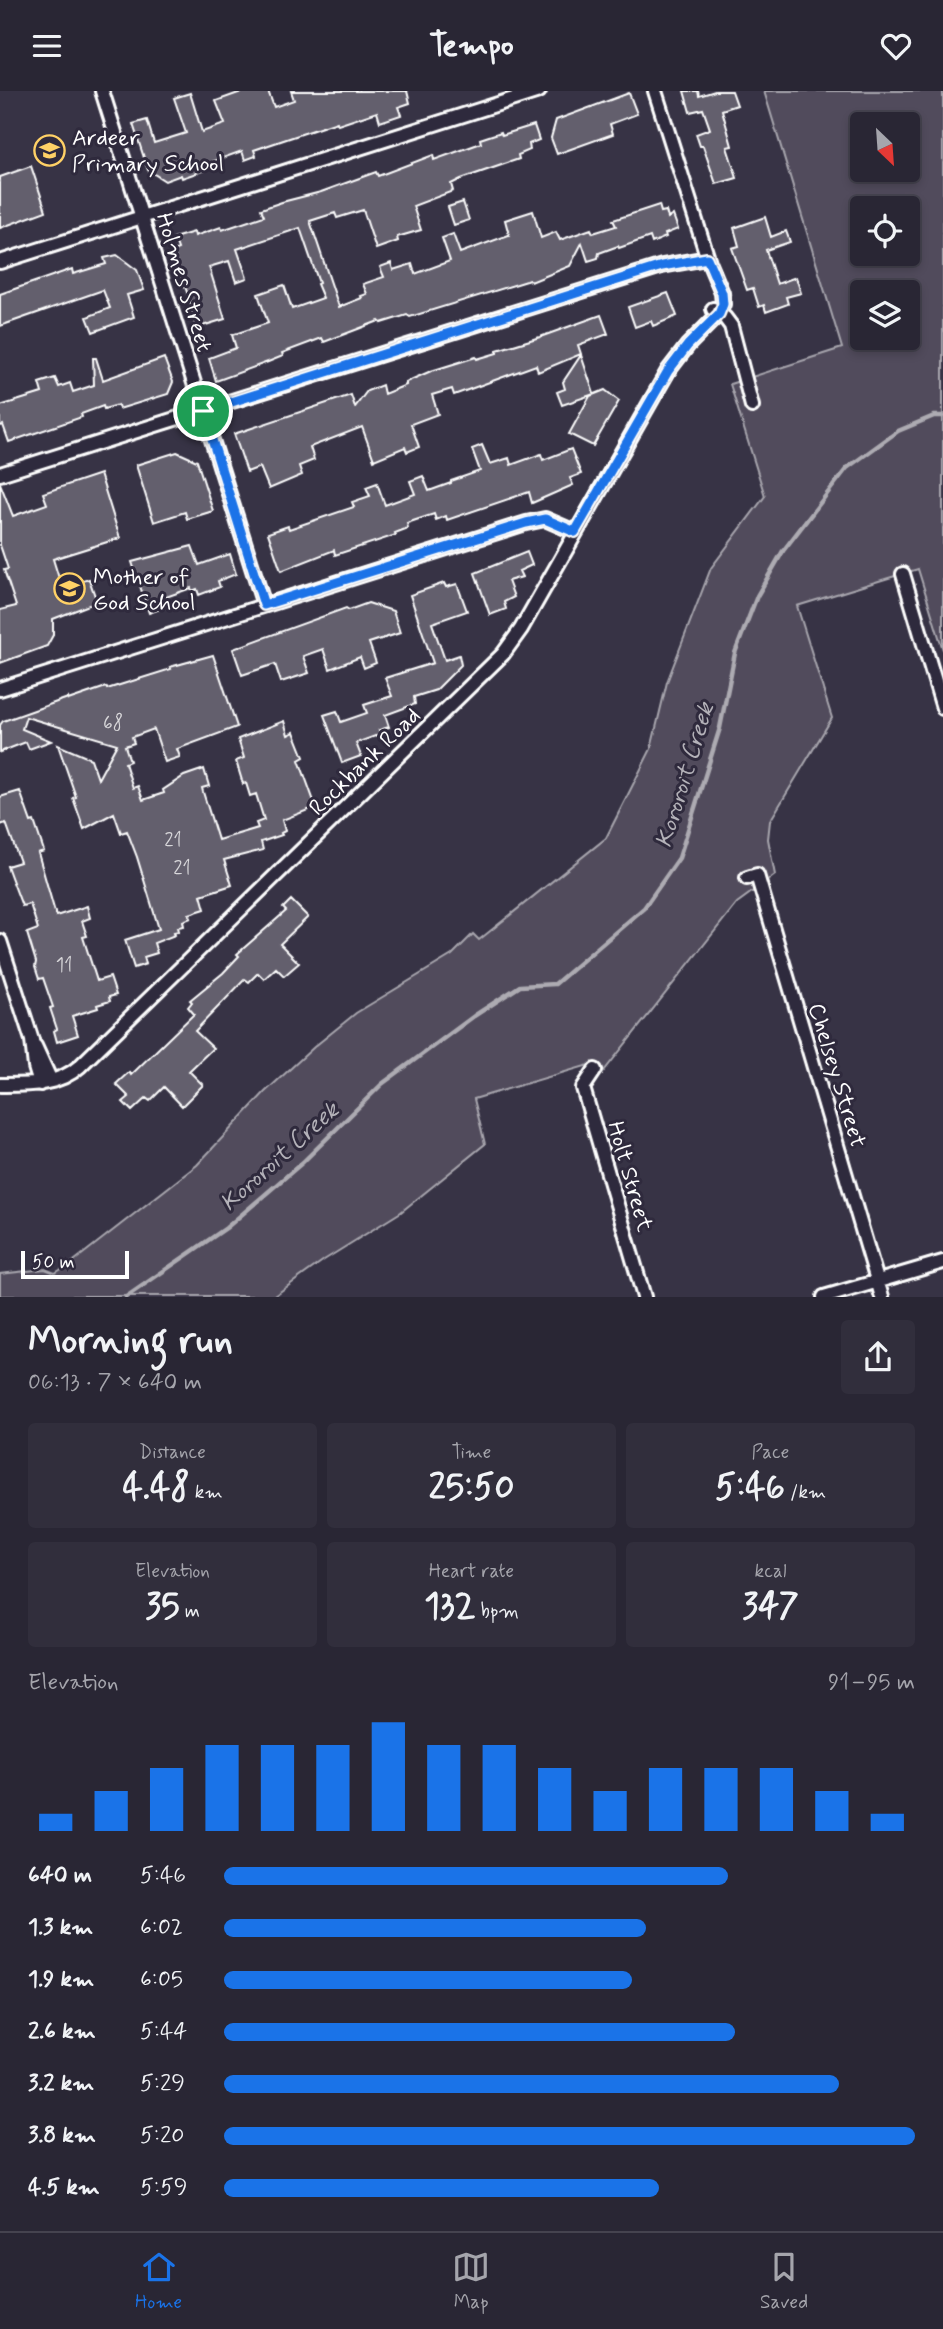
<!DOCTYPE html>
<html lang="en">
<head>
<meta charset="utf-8">
<style>
	:root { --surface:#292634; --page:#312e3c; --text:#f1f3f6; --muted:#a5a5ac; --line:#45434f; --accent:#1a73e8 }
	body { margin:0; font-family:Mynerve,sans-serif; background:var(--page); color:var(--text); height:100vh; display:flex; flex-direction:column; font-size:26px; white-space:nowrap }
	* { box-sizing:border-box; margin:0 }
	p { font-size:23px; color:var(--muted) }
	.icon { flex:none; width:38px; height:38px; fill:none; stroke:currentColor; stroke-width:2; stroke-linecap:round; stroke-linejoin:round }
	.map { position:relative; height:1206px; overflow:hidden }
	.side { display:flex; flex-direction:column; background:var(--surface); flex:1 }
	.side>* { flex:none }
	.needle { width:46px; rotate:155deg }
	.controls { position:absolute; left:850px; top:21px; display:grid; gap:14px }
	.controls a { display:grid; place-items:center; width:70px; height:70px; border-radius:7px; background:var(--surface); box-shadow:0 4px 10px #0003,0 0 0 2px var(--line); font-size:35px }
	.scale { position:absolute; left:21px; bottom:18px; width:108px; box-sizing:border-box; padding-left:7px; border:4px solid #fff; border-top:0; font-size:19px; line-height:24px; white-space:nowrap; color:#fff; -webkit-text-stroke:5px #2f2a3d; paint-order:stroke }
	.pin { position:absolute; display:grid; place-items:center; width:60px; height:60px; color:#fff; margin:-30px; border:4px solid #fff; border-radius:50%; box-shadow:0 2px 7px #0007 }
	.round { display:grid; place-items:center; flex:none; width:74px; height:74px; border-radius:7px; background:var(--page) }
	.headline { display:flex; align-items:center; justify-content:space-between; height:119px; padding:0 28px }
	h1 { font-size:38px; font-weight:700; line-height:52px }
	.stats { display:grid; grid-template-columns:repeat(3,1fr); gap:10px; height:119px; padding:7px 28px }
	.stats div { display:grid; align-content:center; border-radius:7px; background:var(--page); text-align:center }
	.stats b { font-size:35px; font-weight:700 }
	.stats small { font-size:19px; font-weight:400 }
	.stats p { font-size:19px }
	.chart { height:196px; padding:14px 28px }
	.chart p { display:flex; justify-content:space-between }
	.chart svg { width:100%; height:126px; margin-top:7px; stroke:var(--accent); stroke-width:6 }
	ul { padding:0 28px; list-style:none; font-size:23px }
	li { display:grid; grid-template-columns:112px 84px 1fr; align-items:center; height:52px }
	li i { height:18px; border-radius:9px; background:var(--accent) }
	header { display:flex; justify-content:space-between; align-items:center; height:91px; padding:0 28px; background:var(--surface); font-size:32px; font-weight:700 }
	.menu { display:flex; justify-content:space-around; align-items:center; height:98px; border-top:2px solid var(--line); background:var(--surface); font-size:19px; color:var(--muted) }
	.menu a { display:grid; justify-items:center; gap:4px }
	.menu .active { color:var(--accent) }
	.map>svg:first-child { display:block }
</style>
</head>
<body>
<header><svg class="icon" aria-label="menu" viewBox="0 0 24 24"><path d="M4 6h16M4 12h16M4 18h16"/></svg>Tempo<svg class="icon" aria-label="heart" viewBox="0 0 24 24"><path d="M12 20l-8-8c-3-5 5-10 8-4 3-6 11-1 8 4z"/></svg></header>
<div class="map">
<svg width="943" height="1206" viewBox="0 0 943 1206">
	<rect width="100%" height="100%" fill="#373345"/>
	<filter id="ink" filterUnits="userSpaceOnUse"><feTurbulence type="fractalNoise" baseFrequency=".0143" numOctaves="2"/><feDisplacementMap in="SourceGraphic" scale="14" xChannelSelector="R" yChannelSelector="G"/><feConvolveMatrix kernelMatrix="1 2 1 2 8 2 1 2 1" color-interpolation-filters="sRGB"/></filter>
	<g filter="url(#ink)">
		<path fill="#514c5c" stroke="#a8a6ae" stroke-width="2" fill-rule="evenodd" d="M 764,0 L 943,0 L 943,559 L 918,478 L 797,515 L 832,627 L 770,730 L 768,748 L 775,784 L 737,812 L 604,980 L 592,973 L 474,1008 L 485,1053 L 401,1121 L 324,1169 L 274,1205 L 0,1205 L 0,1183 L 45,1178 L 55,1182 L 70,1173 L 197,1074 L 265,1001 L 314,956 L 356,922 L 452,864 L 473,843 L 479,849 L 606,747 L 651,658 L 667,591 L 711,477 L 765,405 L 730,293 L 842,257 ZM 863,33 L 908,33 L 908,79 L 863,79 ZM 863,117 L 908,117 L 908,163 L 863,163 ZM 863,201 L 908,201 L 908,247 L 863,247 Z"/>
		<g fill="none" stroke-linecap="round" stroke-linejoin="round">
			<path stroke="#adabb2" stroke-width="4.5" d="M 126,1206 L 226,1137 L 303,1071 L 382,993 L 474,925 L 520,895 L 555,893 L 644,817 L 679,767 L 720,637 L 735,562 L 757,505 L 783,460 L 847,377 L 898,340 L 934,325 L 943,325"/>
		</g>
		<path fill="#635f6d" stroke="#fff" stroke-width="2" d="M 244,0 L 268,0 L 274,16 L 294,9 L 291,0 L 407,0 L 410,12 L 398,16 L 401,24 L 380,31 L 377,21 L 338,34 L 337,31 L 254,59 L 256,65 L 245,69 L 242,60 L 206,73 L 208,78 L 182,87 L 181,84 L 165,90 L 148,79 L 133,33 L 147,29 L 154,52 L 186,42 L 174,7 L 190,2 L 202,41 L 225,33 L 216,10 Z
			M 684,0 L 698,0 L 699,5 L 715,0 L 732,0 L 737,14 L 722,19 L 732,55 L 727,56 L 737,87 L 716,93 L 703,55 L 700,55 L 696,43 L 710,38 L 703,18 L 690,21 Z
			M 629,2 L 637,23 L 610,33 L 613,43 L 557,63 L 551,47 L 556,29 Z
			M 534,34 L 539,49 L 529,53 L 530,59 L 518,64 L 519,68 L 461,88 L 451,93 L 453,100 L 413,115 L 421,139 L 397,146 L 398,150 L 376,158 L 363,119 L 337,127 L 335,122 L 310,130 L 339,216 L 362,207 L 361,205 L 367,203 L 363,193 L 384,186 L 380,176 L 391,172 L 393,179 L 412,173 L 415,183 L 450,170 L 442,147 L 453,143 L 460,162 L 509,144 L 505,129 L 533,120 L 541,147 L 556,141 L 560,149 L 591,138 L 593,142 L 616,135 L 613,129 L 659,114 L 661,121 L 666,120 L 668,127 L 673,124 L 678,138 L 665,143 L 666,146 L 652,152 L 650,146 L 619,157 L 618,155 L 599,162 L 598,167 L 588,170 L 582,152 L 570,175 L 531,191 L 530,189 L 410,226 L 407,224 L 381,232 L 379,230 L 324,251 L 322,247 L 282,262 L 283,265 L 268,271 L 216,290 L 209,267 L 236,257 L 232,244 L 268,232 L 258,203 L 284,194 L 292,218 L 323,207 L 317,193 L 319,192 L 300,137 L 237,158 L 247,187 L 236,191 L 229,170 L 209,176 L 225,228 L 196,237 L 190,217 L 192,216 L 173,160 L 178,158 L 174,147 L 194,141 L 195,145 L 221,136 L 222,139 L 264,125 L 261,118 L 282,111 L 321,101 L 376,81 L 378,85 L 433,64 L 434,69 L 481,52 L 480,48 L 501,41 L 502,44 Z
			M 31,75 L 46,120 L 0,137 L 0,86 Z
			M 463,111 L 469,129 L 454,134 L 448,116 Z
			M 765,126 L 771,146 L 786,140 L 790,151 L 766,159 L 777,193 L 796,186 L 801,202 L 786,206 L 788,213 L 766,221 L 764,214 L 759,216 L 753,197 L 747,199 L 732,157 L 739,155 L 734,137 Z
			M 117,164 L 137,179 L 144,199 L 127,204 L 134,226 L 93,241 L 87,226 L 110,217 L 103,199 L 0,235 L 0,203 L 72,178 L 73,183 L 106,173 L 104,167 Z
			M 668,202 L 677,225 L 653,235 L 651,230 L 635,236 L 628,216 Z
			M 601,224 L 608,243 L 578,254 L 581,263 L 538,281 L 536,274 L 454,304 L 452,298 L 432,304 L 438,323 L 411,333 L 419,356 L 407,361 L 405,356 L 374,369 L 362,336 L 310,356 L 314,369 L 299,375 L 302,384 L 269,398 L 260,376 L 247,381 L 234,343 L 351,304 L 355,316 L 367,300 L 382,294 L 384,303 L 406,294 L 406,291 L 431,280 L 476,266 L 477,268 L 497,262 L 497,259 L 540,246 Z
			M 581,264 L 594,303 L 562,314 L 557,301 L 565,298 L 563,291 Z
			M 93,267 L 96,267 L 103,289 L 164,267 L 173,291 L 168,303 L 119,318 L 118,314 L 104,318 L 103,315 L 81,323 L 82,326 L 9,351 L 3,334 L 0,335 L 0,315 L 42,302 L 39,292 L 55,287 L 59,296 L 70,292 L 73,301 L 94,294 Z
			M 605,299 L 619,310 L 593,355 L 569,343 L 590,305 Z
			M 482,354 L 490,373 L 509,367 L 511,374 L 541,363 L 543,369 L 571,358 L 581,383 L 570,387 L 573,394 L 532,412 L 529,401 L 447,429 L 446,425 L 436,429 L 434,423 L 407,432 L 408,437 L 395,442 L 396,444 L 335,464 L 334,459 L 281,480 L 268,442 L 288,435 L 289,438 L 354,416 L 352,411 L 370,405 L 366,396 L 377,392 L 385,414 L 415,403 L 410,390 L 423,385 L 429,400 L 451,392 L 451,390 L 480,380 L 472,358 Z
			M 177,361 L 197,370 L 213,420 L 187,428 L 185,421 L 154,431 L 136,374 Z
			M 100,383 L 120,447 L 53,468 L 62,497 L 89,488 L 97,511 L 53,528 L 53,544 L 47,555 L 0,572 L 0,519 L 16,515 L 4,479 L 8,478 L 0,454 L 0,392 L 13,425 L 47,413 L 43,402 Z
			M 192,455 L 199,474 L 230,463 L 236,483 L 218,490 L 220,496 L 199,504 L 197,498 L 192,500 L 191,497 L 163,507 L 166,516 L 149,522 L 132,471 Z
			M 527,461 L 532,474 L 519,480 L 522,486 L 508,490 L 514,506 L 504,511 L 506,518 L 490,524 L 475,482 Z
			M 444,492 L 446,496 L 457,493 L 467,520 L 432,532 L 445,569 L 459,564 L 461,574 L 436,599 L 414,606 L 415,613 L 385,624 L 389,636 L 379,639 L 381,643 L 356,652 L 361,665 L 342,672 L 324,624 L 337,620 L 341,631 L 367,622 L 364,614 L 392,605 L 385,587 L 433,572 L 410,504 Z
			M 368,512 L 393,520 L 400,542 L 369,552 L 376,572 L 364,577 L 360,566 L 330,578 L 323,558 L 303,565 L 309,582 L 281,591 L 275,573 L 242,584 L 233,558 L 346,517 L 349,519 Z
			M 213,564 L 237,636 L 177,658 L 180,666 L 165,671 L 154,638 L 132,646 L 134,652 L 125,655 L 130,670 L 125,672 L 133,697 L 138,695 L 143,709 L 164,702 L 163,699 L 184,685 L 204,678 L 209,695 L 202,697 L 203,701 L 218,749 L 258,737 L 256,732 L 264,729 L 256,703 L 250,705 L 246,692 L 243,693 L 236,670 L 244,667 L 238,648 L 284,630 L 288,644 L 294,641 L 304,666 L 299,669 L 316,716 L 282,729 L 285,740 L 281,742 L 282,744 L 261,751 L 263,759 L 224,769 L 232,794 L 201,804 L 205,818 L 189,823 L 191,827 L 183,830 L 184,835 L 178,836 L 179,840 L 174,841 L 175,844 L 154,852 L 157,862 L 144,866 L 146,873 L 134,877 L 125,849 L 159,838 L 137,766 L 127,740 L 121,742 L 114,722 L 84,738 L 73,707 L 76,706 L 58,654 L 91,668 L 98,688 L 117,653 L 26,626 L 22,638 L 51,650 L 29,658 L 26,651 L 0,661 L 0,634 L 3,630 L 68,607 L 68,609 L 106,596 L 107,598 L 171,578 L 170,576 Z
			M 20,700 L 31,731 L 34,730 L 44,760 L 38,762 L 56,825 L 87,815 L 90,827 L 82,830 L 87,845 L 83,846 L 97,890 L 110,886 L 116,904 L 109,906 L 110,910 L 97,914 L 98,917 L 72,925 L 78,944 L 57,951 L 54,940 L 57,938 L 50,917 L 53,916 L 43,887 L 39,888 L 35,876 L 36,871 L 27,842 L 38,838 L 30,813 L 22,815 L 11,786 L 7,775 L 20,771 L 6,732 L 0,734 L 0,706 Z
			M 291,809 L 308,826 L 280,853 L 299,872 L 284,885 L 276,877 L 264,888 L 258,882 L 249,891 L 245,888 L 195,940 L 213,957 L 189,980 L 203,994 L 182,1015 L 164,996 L 150,1010 L 146,1007 L 132,1020 L 123,1011 L 129,1006 L 116,993 L 129,981 L 131,984 L 194,923 L 188,916 L 192,911 L 190,909 L 223,882 L 239,865 L 237,863 L 286,820 L 283,817 Z"/>
		<g fill="none" stroke-linecap="round" stroke-linejoin="round">
			<defs>
				<path id="street" d="M 102,0 L 264,514
					M 0,171 L 539,0
					M 713,218 L 725,227 L 731,235 L 752,315
					M 0,383 L 662,175 L 707,167
					M 903,483 L 943,617
					M 0,598 L 526,432 L 545,428 L 575,441
					M 747,787 L 757,784 L 882,1206
					M 0,850 L 32,949 L 35,976 L 40,993
					M 35,955 L 51,990
					M 595,979 L 583,997 L 644,1206
					M 0,994 C 28,994 58,995 80,975 L 503,563 L 521,538 L 668,280 L 688,254 L 719,223 L 723,213 L 722,202 L 709,171 L 655,0
					M 824,1206 L 943,1171"/>
			</defs>
			<use href="#street" stroke="#fff" stroke-width="18"/>
			<use href="#street" stroke="#2f2a3d" stroke-width="12"/>
		</g>
	</g>
	<g fill="none" stroke-linecap="round" stroke-linejoin="round" filter="url(#ink)">
		<defs>
			<path id="route" d="M 707,167 L 722,202 L 723,213 L 719,223 L 688,254 L 668,280 L 575,441 L 545,428 L 526,432 L 264,514 L 203,320 L 662,175 Z"/>
		</defs>
		<use href="#route" stroke="#fff" stroke-width="14"/>
		<use href="#route" stroke="#1a73e8" stroke-width="9"/>
	</g>
	<defs>
		<symbol id="school-ring" viewBox="-11 -11 22 22"><circle r="9.5" fill="#2f2a3d" stroke="#ffd166" stroke-width="1.5"/><path d="M0-5L7-2L0 1L-7-2ZM-4 1L0 2.5L4 1V4Q0 6-4 4Z" fill="#ffd166"/></symbol>
	</defs>
	<g fill-rule="evenodd">
		<use href="#school-ring" x="32" y="42" width="35" height="35"/>
		<use href="#school-ring" x="52" y="480" width="35" height="35"/>
	</g>
	<g text-anchor="middle" stroke-width="6" stroke-linejoin="round" paint-order="stroke">
		<g font-size="19" fill="#d8d7da">
			<text x="113" y="638">68</text>
			<text x="173" y="755">21</text>
			<text x="182" y="783">21</text>
			<text x="64" y="880">11</text>
		</g>
		<g font-size="23" fill="#fff" stroke="#2f2a3d" text-anchor="start">
			<text x="72" y="54">Ardeer<tspan x="72" dy="26">Primary School</tspan></text>
			<text x="93" y="493">Mother of<tspan x="93" dy="26">God School</tspan></text>
		</g>
		<g font-size="23" fill="#fff" stroke="#2f2a3d">
			<text transform="translate(185 191) rotate(73)" y="8">Holmes Street</text>
			<text transform="translate(364 670) rotate(-44)" y="8">Rockbank Road</text>
			<text transform="translate(838 984) rotate(73)" y="8">Chelsey Street</text>
			<text transform="translate(631 1085) rotate(74)" y="8">Holt Street</text>
		</g>
		<g font-size="24" font-style="italic" fill="#b4b2b9" stroke="#2f2a3d">
			<text transform="translate(684 684) rotate(-73)" y="8">Kororoit Creek</text>
			<text transform="translate(279 1065) rotate(-42)" y="8">Kororoit Creek</text>
		</g>
	</g>
</svg>
<div class="controls">
<a><svg class="needle" viewBox="-14 -14 28 28"><path d="M0-13l5 13h-10z" fill="#e53935"/><path d="M0 13l5-13h-10z" fill="#a5a5ac"/></svg></a>
<a><svg class="icon" aria-label="locate" viewBox="0 0 24 24"><circle cx="12" cy="12" r="6"/><path d="M12 2v4M12 18v4M2 12h4M18 12h4"/></svg></a>
<a><svg class="icon" aria-label="layers" viewBox="0 0 24 24"><path d="M12 4l9 5-9 5-9-5zM3 14l9 5 9-5"/></svg></a>
</div>
<div class="scale">50 m</div>
<div class="pin" style="left:203px;top:320px;background:#1e9e55"><svg class="icon" aria-label="arrive" viewBox="0 0 24 24"><path d="M6 21V4h12l-3 4 3 4H6"/></svg></div>
</div>
<section class="side">
<div class="headline"><div><h1>Morning run</h1><p>06:13 · 7 × 640 m</p></div><a class="round"><svg class="icon" aria-label="share" viewBox="0 0 24 24"><path d="M12 15V3M7 8l5-5 5 5M5 13v7h14v-7"/></svg></a></div>
<div class="stats">
<div><p>Distance</p><b>4.48<small> km</small></b></div>
<div><p>Time</p><b>25:50</b></div>
<div><p>Pace</p><b>5:46<small> /km</small></b></div>
</div>
<div class="stats">
<div><p>Elevation</p><b>35<small> m</small></b></div>
<div><p>Heart rate</p><b>132<small> bpm</small></b></div>
<div><p>kcal</p><b>347</b></div>
</div>
<div class="chart"><p><span>Elevation</span>91–95 m</p>
<svg viewBox="0 0 160 44" preserveAspectRatio="none"><path d="M5 44V38M15 44V30M25 44V22M35 44V14M45 44V14M55 44V14M65 44V6M75 44V14M85 44V14M95 44V22M105 44V30M115 44V22M125 44V22M135 44V22M145 44V30M155 44V38"/></svg>
</div>
<ul>
<li><b>640 m</b>5:46<i style="width:73%"></i></li>
<li><b>1.3 km</b>6:02<i style="width:61%"></i></li>
<li><b>1.9 km</b>6:05<i style="width:59%"></i></li>
<li><b>2.6 km</b>5:44<i style="width:74%"></i></li>
<li><b>3.2 km</b>5:29<i style="width:89%"></i></li>
<li><b>3.8 km</b>5:20<i style="width:100%"></i></li>
<li><b>4.5 km</b>5:59<i style="width:63%"></i></li>
</ul>
</section>
<nav class="menu">
<a class="active"><svg class="icon" aria-label="home" viewBox="0 0 24 24"><path d="M3 11l9-7 9 7M6 9v11h12V9"/></svg>Home</a>
<a><svg class="icon" aria-label="map" viewBox="0 0 24 24"><path d="M3 6l6-2 6 2 6-2v14l-6 2-6-2-6 2zM9 4v14M15 6v14"/></svg>Map</a>
<a><svg class="icon" aria-label="saved" viewBox="0 0 24 24"><path d="M7 4h10v16l-5-4-5 4z"/></svg>Saved</a>
</nav>
</body>
</html>
